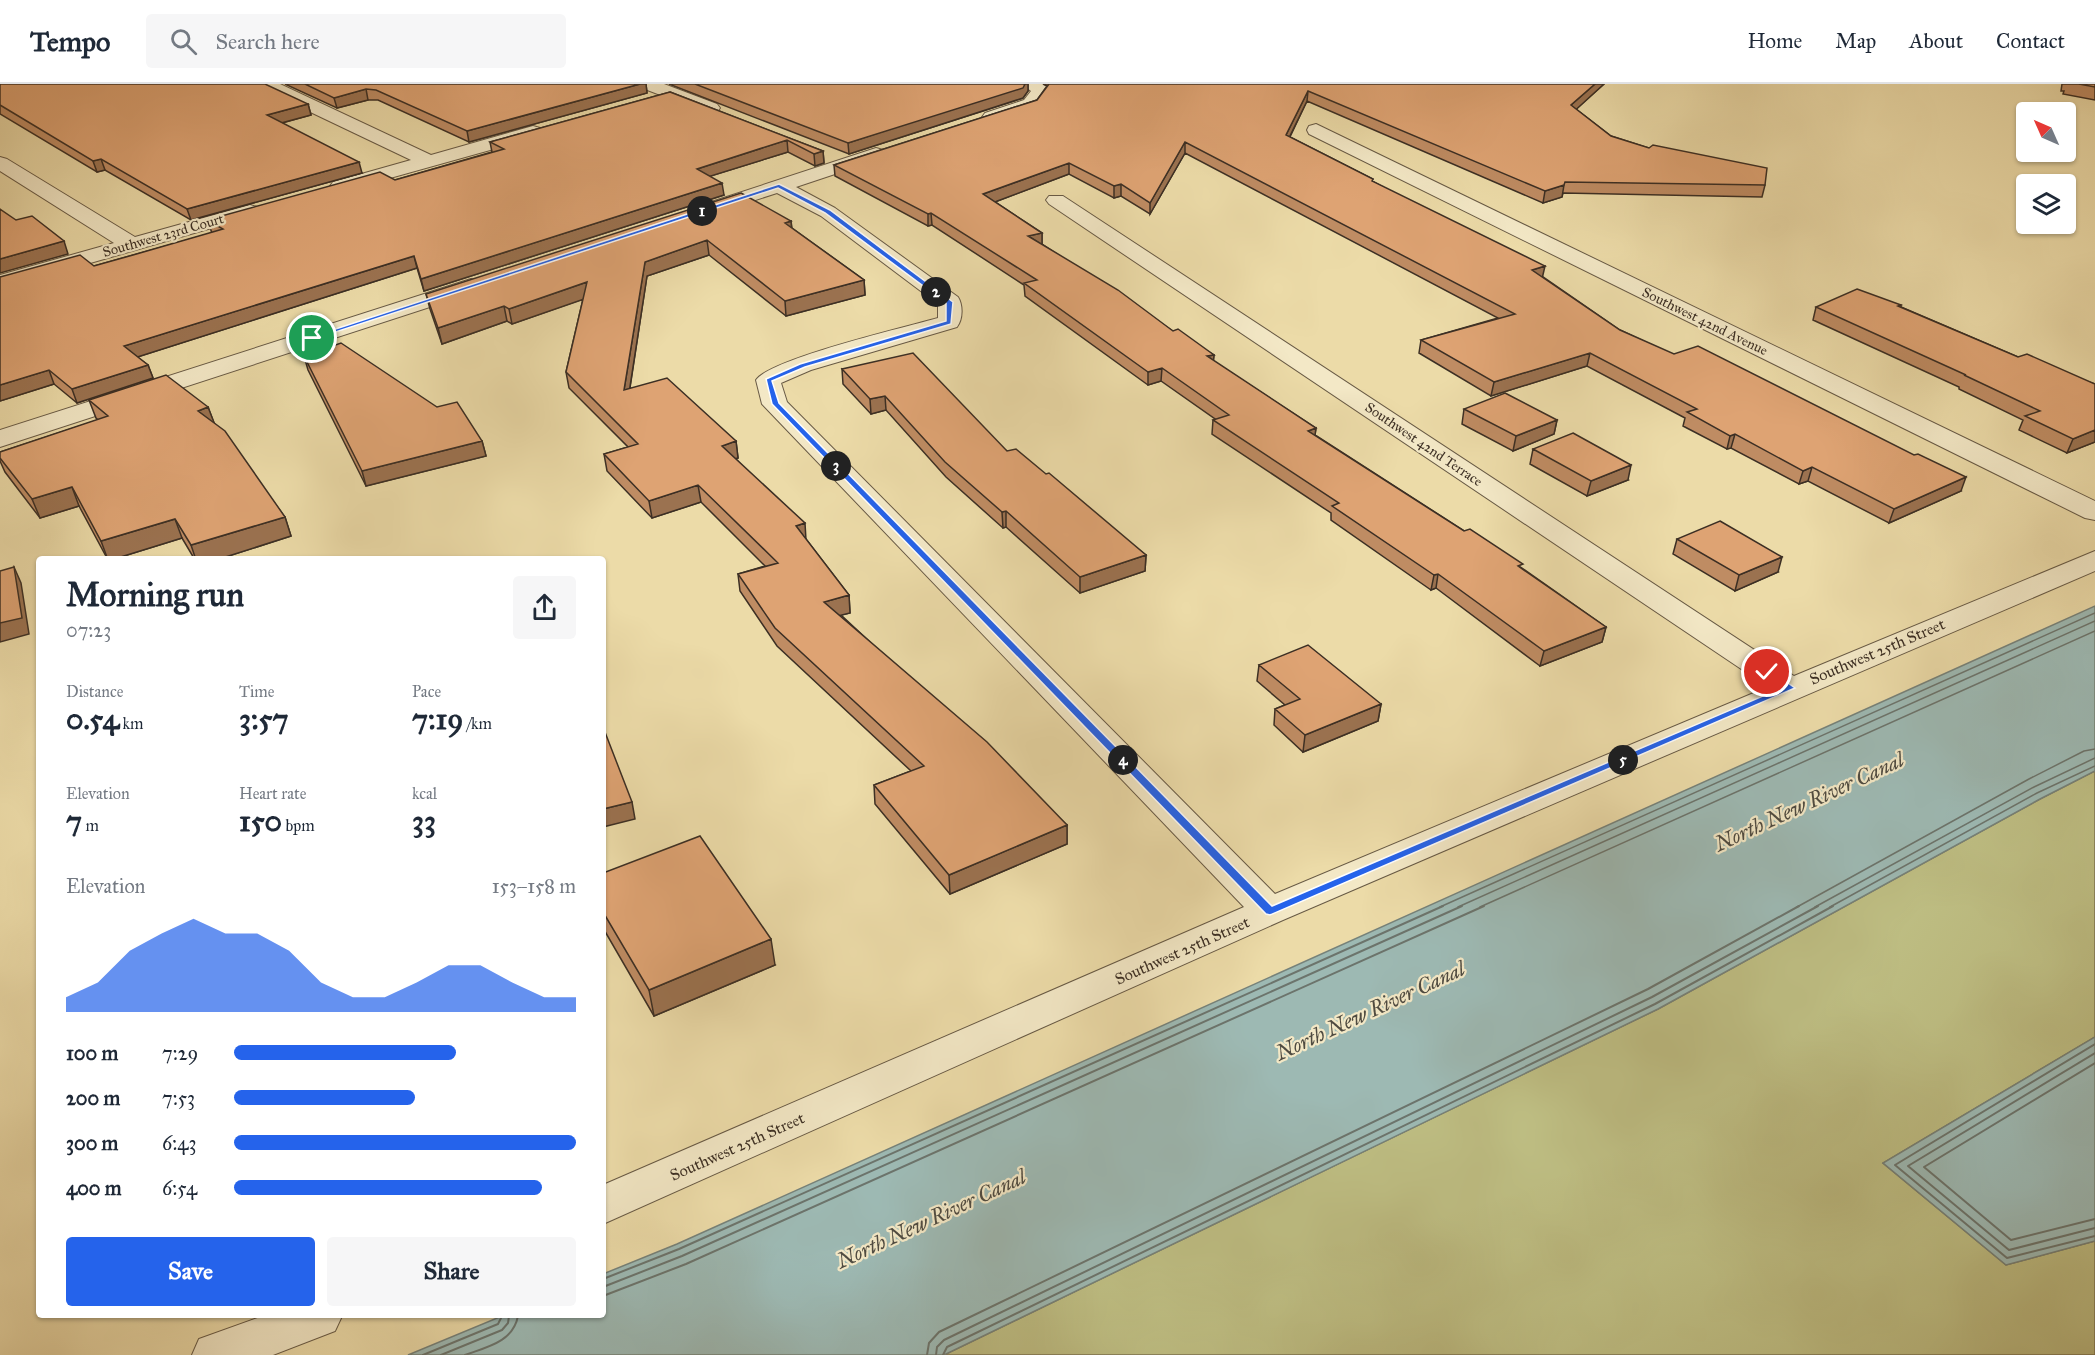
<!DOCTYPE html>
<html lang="en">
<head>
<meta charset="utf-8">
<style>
	:root { --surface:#fff; --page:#f6f6f7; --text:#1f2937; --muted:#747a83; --line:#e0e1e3; --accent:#2563eb }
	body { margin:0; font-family:"IM FELL Great Primer",serif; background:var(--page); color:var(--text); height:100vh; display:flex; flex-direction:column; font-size:22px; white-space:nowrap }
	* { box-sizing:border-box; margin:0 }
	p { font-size:20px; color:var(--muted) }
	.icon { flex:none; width:33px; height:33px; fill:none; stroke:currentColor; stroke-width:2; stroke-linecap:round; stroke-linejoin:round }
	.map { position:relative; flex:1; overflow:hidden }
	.sheet { position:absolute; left:36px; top:472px; width:570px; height:762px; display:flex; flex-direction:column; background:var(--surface); border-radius:6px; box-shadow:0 2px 4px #0004 }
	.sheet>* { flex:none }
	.needle { width:39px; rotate:315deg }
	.buttons { position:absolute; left:2016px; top:18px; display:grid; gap:12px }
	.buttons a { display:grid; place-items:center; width:60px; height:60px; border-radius:6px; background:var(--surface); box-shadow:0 2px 4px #0004; font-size:30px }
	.pin { position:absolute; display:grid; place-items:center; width:51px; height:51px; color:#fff; margin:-26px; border:3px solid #fff; border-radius:50%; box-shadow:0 2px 6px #0007 }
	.km { position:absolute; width:30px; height:30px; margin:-15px; border-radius:50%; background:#222; color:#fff; font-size:16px; line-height:30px; text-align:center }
	.round { display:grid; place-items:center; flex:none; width:63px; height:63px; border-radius:6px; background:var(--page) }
	.headline { display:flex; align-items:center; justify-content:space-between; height:102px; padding:0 30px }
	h1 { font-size:33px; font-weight:700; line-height:45px }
	.metrics { display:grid; grid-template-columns:repeat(3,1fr); gap:9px; height:102px; padding:6px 30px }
	.metrics div { display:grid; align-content:center }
	.metrics b { font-size:30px; font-weight:700 }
	.metrics small { font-size:16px; font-weight:400 }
	.metrics p { font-size:16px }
	.chart { height:168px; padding:12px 30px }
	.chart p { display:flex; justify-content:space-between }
	.chart svg { width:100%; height:108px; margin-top:6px; fill:var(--accent); opacity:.7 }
	.primary-button { display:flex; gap:12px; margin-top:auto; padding:12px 30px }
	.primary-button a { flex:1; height:69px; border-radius:6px; background:var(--accent); color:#fff; font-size:24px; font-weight:700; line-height:69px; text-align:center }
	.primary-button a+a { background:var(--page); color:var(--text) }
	ul { padding:0 30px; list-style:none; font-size:20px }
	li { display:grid; grid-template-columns:96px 72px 1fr; align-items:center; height:45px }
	li i { height:15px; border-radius:8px; background:var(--accent) }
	header { display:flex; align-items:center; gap:36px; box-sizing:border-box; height:84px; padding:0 30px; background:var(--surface); border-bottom:2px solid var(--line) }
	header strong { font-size:28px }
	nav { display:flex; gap:33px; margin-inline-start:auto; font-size:21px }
	.search { width:420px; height:54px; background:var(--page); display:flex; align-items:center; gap:15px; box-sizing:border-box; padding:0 21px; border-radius:6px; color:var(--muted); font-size:22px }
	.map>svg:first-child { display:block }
</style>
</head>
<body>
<header>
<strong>Tempo</strong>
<div class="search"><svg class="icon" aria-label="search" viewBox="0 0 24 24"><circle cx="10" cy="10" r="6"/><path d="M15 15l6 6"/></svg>Search here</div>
<nav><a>Home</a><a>Map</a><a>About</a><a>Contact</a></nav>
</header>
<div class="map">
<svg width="2095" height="1271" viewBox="0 0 2095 1271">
	<rect width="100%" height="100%" fill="#ecdba8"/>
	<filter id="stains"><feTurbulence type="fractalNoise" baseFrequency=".00333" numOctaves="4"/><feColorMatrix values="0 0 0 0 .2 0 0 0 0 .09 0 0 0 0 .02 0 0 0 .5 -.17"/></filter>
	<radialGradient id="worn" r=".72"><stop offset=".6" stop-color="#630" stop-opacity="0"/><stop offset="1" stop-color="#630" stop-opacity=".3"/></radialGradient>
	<path fill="#bebe83" stroke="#7d7654" stroke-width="1.5" d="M 2095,687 L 2095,953 L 1883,1079 L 2006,1181 L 2095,1157 L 2095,1271 L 944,1271 L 1658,925 L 2040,715 Z"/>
	<path fill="#9db9b3" stroke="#76827a" stroke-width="1.5" d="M 2095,522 L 2095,687 L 2040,715 L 1658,925 L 944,1271 L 408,1271 L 502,1232 L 603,1232 L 603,1190 L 677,1160 Z
		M 2095,953 L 2095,1157 L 2006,1181 L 1883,1079 Z"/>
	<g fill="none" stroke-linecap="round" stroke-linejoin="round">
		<path stroke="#6c746c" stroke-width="1.5" d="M 1440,823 L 2095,529
			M 1458,823 L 2095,537
			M 1480,823 L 2095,547
			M 1797,823 L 2029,695 L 2084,667 L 2095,665
			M 1815,823 L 2034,703 L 2095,674
			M 1830,823 L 2037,709 L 2095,682"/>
		<path stroke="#6c746c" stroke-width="2" d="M 2095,960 L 1895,1081 L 2007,1174 L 2095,1152
			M 2095,969 L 1908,1082 L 2009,1166 L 2095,1144
			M 2095,979 L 1924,1083 L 2011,1156 L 2095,1135
			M 603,1195 L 679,1165 L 1443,822
			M 603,1203 L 682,1172 L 1462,822
			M 603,1212 L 686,1180 L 1484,822
			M 423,1271 L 498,1240 L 502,1232
			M 441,1271 L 502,1246 L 508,1239 L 509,1232
			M 465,1271 C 487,1263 513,1258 518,1232
			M 927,1271 L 929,1259 L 939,1248 L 1648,905 L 1799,822
			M 936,1271 L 937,1263 L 944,1256 L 1652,913 L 1818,822
			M 943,1271 L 947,1263 L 1655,920 L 1833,822"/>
		<defs>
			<path id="minor" d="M 257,0 L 280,0 L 431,71 L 533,42 L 540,44 L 542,48 L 540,52 L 340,108 L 333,106 L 330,102 L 333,98 L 411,76 L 260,4 Z
				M 639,0 L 664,0 L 717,20 L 720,24 L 717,28 L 705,28 L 642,4 Z
				M 1022,0 L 1043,0 L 1050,6 L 1036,24 L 997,37 L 985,37 L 982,33 L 985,29 L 1024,16 L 1031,7 Z
				M 1316,40 L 2095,417 L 2095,436 L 2085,434 L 1309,50 L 1307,46 L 1309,42 Z
				M 876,64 L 883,66 L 886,70 L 883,74 L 796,103 L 835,124 L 958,213 C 963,221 963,235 957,243 L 811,286 L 781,299 L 787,318 L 1275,810 L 1768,603 L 1049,120 L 1046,116 L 1049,112 L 1063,112 L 1794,592 L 2095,467 L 2095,487 L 1283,836 L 603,1140 L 603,1101 L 1244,823 L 762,320 L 756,296 C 770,275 906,243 938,234 L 938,220 L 821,132 L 777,109 L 706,132 L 699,130 L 696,126 L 699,122 Z
				M 0,73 L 7,75 L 135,153 L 250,121 L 257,123 L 260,127 L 257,131 L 0,205 L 0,191 L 114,159 L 0,87 Z
				M 471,195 L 479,197 L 482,202 L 479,207 L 0,363 L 0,346 Z
				M 263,1232 L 342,1232 L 335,1247 L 273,1271 L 192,1271 L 199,1255 Z"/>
		</defs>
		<use href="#minor" stroke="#685a45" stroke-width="2"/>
		<use href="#minor" fill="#f3e8c6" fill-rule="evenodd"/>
	</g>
	<path fill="#bf8c63" stroke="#3c2f24" stroke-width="1.5" d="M 0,0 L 308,20 L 311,31 L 282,39 L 362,89 L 191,136 L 105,86 L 97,88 L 0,30 Z
		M 285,0 L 646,0 L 647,9 L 469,58 L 378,16 L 368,16 L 337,24 Z
		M 669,0 L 1028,0 L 1028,7 L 1023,14 L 849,70 Z
		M 1043,0 L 1604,0 L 1576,25 L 1611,52 L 1765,101 L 1762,113 L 1563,109 L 1562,113 L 1543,119 L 1307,17 L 1290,53 L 1373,95 L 1372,97 L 1543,193 L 1620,246 L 1961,407 L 1889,439 L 1808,397 L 1799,400 L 1731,364 L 1727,365 L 1683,342 L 1685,334 L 1587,282 L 1491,312 L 1419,269 L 1421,256 L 1498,234 L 1185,69 L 1150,130 L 1121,112 L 1114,114 L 1069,90 L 995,118 L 1042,149 L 1042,160 L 1173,247 L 1214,271 L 1213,277 L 1316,344 L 1315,351 L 1522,484 L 1606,543 L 1602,558 L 1540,582 L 1436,504 L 1431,506 L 1331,436 L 1331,429 L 1212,350 L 1213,336 L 1215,335 L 1161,297 L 1148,301 L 1025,212 L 1024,201 L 932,141 L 928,142 L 835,92 L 834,81 L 1037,16 L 1047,2 Z
		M 2062,0 L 2095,0 L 2095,16 L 2063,10 L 2064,7 L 2061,7 Z
		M 670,8 L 823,67 L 824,79 L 815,82 L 788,68 L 710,92 L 724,111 L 424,207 L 417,184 L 137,273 L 148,281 L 153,294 L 77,319 L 54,300 L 0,317 L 0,193 L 94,182 L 212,149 L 207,136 L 395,96 L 492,68 L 490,58 Z
		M 791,137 L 792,144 L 864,196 L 865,211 L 786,232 L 709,171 L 647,192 L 630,304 L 736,357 L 738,374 L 736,375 L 806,455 L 849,511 L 850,529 L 841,531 L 1067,741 L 1067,760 L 950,810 L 875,720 L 874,701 L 911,687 L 777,562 L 740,507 L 738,490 L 765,482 L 701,418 L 652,434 L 607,387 L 604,370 L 628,363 L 569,304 L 566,288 L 583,215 L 512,240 L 507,237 L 442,260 L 430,225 L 426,210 Z
		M 1901,221 L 1901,223 L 2018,273 L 2095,300 L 2095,358 L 2067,369 L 2019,346 L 2023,336 L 1959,305 L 1959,303 L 1813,236 L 1816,223 Z
		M 304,272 L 482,357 L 486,372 L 366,402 L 308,286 Z
		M 842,285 L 1007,367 L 1146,471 L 1145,487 L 1080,509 L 1006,443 L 1003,444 L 946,393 L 886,326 L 871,330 L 843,300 Z
		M 89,316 L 208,323 L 214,339 L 285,433 L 291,452 L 216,476 L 195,476 L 182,454 L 111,476 L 108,476 L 79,422 L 40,434 L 5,388 L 0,377 L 0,368 L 98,336 L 96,334 Z
		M 1464,325 L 1557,336 L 1554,350 L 1513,367 L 1462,340 Z
		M 1533,365 L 1628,396 L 1587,412 L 1530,380 Z
		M 1677,455 L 1778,488 L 1735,507 L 1673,470 Z
		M 1259,581 L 1381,620 L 1378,637 L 1303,668 L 1274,641 L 1275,625 L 1285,621 L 1257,597 Z
		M 603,789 L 775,881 L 654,932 L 603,844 Z"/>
	<path fill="#9b7250" stroke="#3c2f24" stroke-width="1.5" d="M 640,0 L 646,0 L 647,9 L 469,58 L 467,47 Z
		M 1025,0 L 1028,0 L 1028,7 L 1023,14 L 849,70 L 848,59 Z
		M 1595,0 L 1604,0 L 1569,32 L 1571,21 Z
		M 366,5 L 368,16 L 337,24 L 334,14 Z
		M 1308,7 L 1307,17 L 1285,62 L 1286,51 Z
		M 308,20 L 311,31 L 270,42 L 267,31 Z
		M 787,56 L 788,68 L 698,96 L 697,85 Z
		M 1185,58 L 1185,69 L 1150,130 L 1150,119 Z
		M 823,67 L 824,79 L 815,82 L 814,70 Z
		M 101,75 L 105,86 L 97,88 L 93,77 Z
		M 359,78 L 362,89 L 191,136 L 187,125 Z
		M 1069,79 L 1069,90 L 984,122 L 983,110 Z
		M 722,99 L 724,111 L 424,207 L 421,195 Z
		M 1121,100 L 1121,112 L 1114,114 L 1114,102 Z
		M 1564,101 L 1562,113 L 1543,119 L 1545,107 Z
		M 931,129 L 932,141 L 928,142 L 928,130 Z
		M 791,137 L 792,152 L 785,139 Z
		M 1042,149 L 1042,161 L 1028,152 Z
		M 707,156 L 709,171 L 647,192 L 627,322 L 624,306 L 645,178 Z
		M 64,157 L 68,170 L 0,189 L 0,175 Z
		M 414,172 L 417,184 L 128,276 L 124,262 Z
		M 1545,182 L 1542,195 L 1532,186 Z
		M 864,196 L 865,211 L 786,232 L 785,217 Z
		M 587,198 L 590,213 L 512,240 L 509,225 Z
		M 504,222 L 507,237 L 442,260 L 438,244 Z
		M 1590,269 L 1587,282 L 1491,312 L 1494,298 Z
		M 1214,271 L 1213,284 L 1207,272 Z
		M 148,281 L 153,294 L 77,319 L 72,305 Z
		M 1162,284 L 1161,297 L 1148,301 L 1148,288 Z
		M 49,286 L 54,300 L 0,317 L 0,301 Z
		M 885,312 L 886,326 L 871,330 L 870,315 Z
		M 208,323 L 215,341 L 198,327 Z
		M 1557,336 L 1554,350 L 1513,367 L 1516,352 Z
		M 1316,344 L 1314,358 L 1308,347 Z
		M 2095,346 L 2095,358 L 2067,369 L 2073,355 Z
		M 1735,350 L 1731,364 L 1727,365 L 1730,352 Z
		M 482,357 L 486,372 L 366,402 L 362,387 Z
		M 736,357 L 738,374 L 724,378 L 722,362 Z
		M 1631,381 L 1628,396 L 1587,412 L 1591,397 Z
		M 1812,383 L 1808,397 L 1799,400 L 1803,387 Z
		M 1966,393 L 1961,407 L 1889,439 L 1894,425 Z
		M 698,401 L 701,418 L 652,434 L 649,417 Z
		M 72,403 L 79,422 L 40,434 L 32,415 Z
		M 1006,427 L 1006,443 L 1003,444 L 1002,428 Z
		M 285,433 L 291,452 L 216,476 L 196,476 L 191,461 Z
		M 175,435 L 182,454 L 111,476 L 108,476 L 101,457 Z
		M 805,439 L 806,456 L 796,442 Z
		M 1146,471 L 1145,487 L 1080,509 L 1080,493 Z
		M 1782,473 L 1778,488 L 1735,507 L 1739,491 Z
		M 14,483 L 21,499 L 29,550 L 0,558 L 0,539 Z
		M 1438,490 L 1436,504 L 1431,506 L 1434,491 Z
		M 849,511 L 850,529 L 826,535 L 824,518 Z
		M 1606,543 L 1602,558 L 1540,582 L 1544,567 Z
		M 1381,620 L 1378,637 L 1303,668 L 1305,651 Z
		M 632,718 L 635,735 L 603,743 L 603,725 Z
		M 1067,741 L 1067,760 L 950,810 L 949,791 Z
		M 771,855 L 775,881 L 654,932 L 649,906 Z"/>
	<path fill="#dea373" stroke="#3c2f24" stroke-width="1.5" d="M 0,0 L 265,0 L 308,20 L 267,31 L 359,78 L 187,125 L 101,75 L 93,77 L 0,21 Z
		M 305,0 L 640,0 L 467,47 L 376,6 L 366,5 L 334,14 Z
		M 695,0 L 1025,0 L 1023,4 L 848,59 Z
		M 1049,0 L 1595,0 L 1571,21 L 1611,52 L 1649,64 L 1653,61 L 1767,84 L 1765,101 L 1565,98 L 1564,101 L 1545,107 L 1308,7 L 1286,51 L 1373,95 L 1372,97 L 1545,182 L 1532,186 L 1620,246 L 1674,270 L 1698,262 L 1914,371 L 1918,370 L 1966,393 L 1894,425 L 1812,383 L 1803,387 L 1735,350 L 1730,352 L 1687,328 L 1697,325 L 1590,269 L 1494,298 L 1421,256 L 1515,230 L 1185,58 L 1150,119 L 1121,100 L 1114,102 L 1069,79 L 983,110 L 1042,149 L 1028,152 L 1118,206 L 1173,247 L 1178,245 L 1214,271 L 1207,272 L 1316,344 L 1308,347 L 1464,447 L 1470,445 L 1523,480 L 1518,482 L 1606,543 L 1544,567 L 1438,490 L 1434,491 L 1332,422 L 1339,419 L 1213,336 L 1229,331 L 1162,284 L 1148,288 L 1024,199 L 1037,196 L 931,129 L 928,130 L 834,81 L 1037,16 Z
		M 2079,0 L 2095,0 L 2095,3 Z
		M 670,8 L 823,67 L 814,70 L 787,56 L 697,85 L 722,99 L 421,195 L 414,172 L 124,262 L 148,281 L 72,305 L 49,286 L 0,301 L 0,193 L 80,171 L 94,182 L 133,171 L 223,145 L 207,136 L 380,88 L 395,96 L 504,65 L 490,58 Z
		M 741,109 L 791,137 L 785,139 L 864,196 L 785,217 L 707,156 L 645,178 L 624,306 L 667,294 L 736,357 L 722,362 L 805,439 L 796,442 L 849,511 L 824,518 L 987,658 L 1067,741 L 949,791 L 874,701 L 924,682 L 775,544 L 738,490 L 778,479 L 698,401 L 649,417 L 604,370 L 638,360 L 566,288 L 587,198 L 509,225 L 504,222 L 438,244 L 426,210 Z
		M 0,125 L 16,136 L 32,132 L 64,157 L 0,175 Z
		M 1857,205 L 1901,221 L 1898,222 L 2018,273 L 2027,270 L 2095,300 L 2095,346 L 2073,355 L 2025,332 L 2040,327 L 1964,291 L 1966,291 L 1816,223 Z
		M 341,259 L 437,323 L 457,318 L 482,357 L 362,387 L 304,272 Z
		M 913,269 L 1007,367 L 1016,365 L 1046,390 L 1049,389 L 1146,471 L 1080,493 L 1006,427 L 1002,428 L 945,378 L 885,312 L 870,315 L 842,285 Z
		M 166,291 L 208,323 L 198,327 L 225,347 L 285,433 L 191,461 L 175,435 L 101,457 L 72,403 L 32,415 L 0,374 L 0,368 L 108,332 L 89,316 Z
		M 1505,309 L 1557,336 L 1516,352 L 1464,325 Z
		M 1573,349 L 1631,381 L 1591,397 L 1533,365 Z
		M 1720,437 L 1782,473 L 1739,491 L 1677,455 Z
		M 14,483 L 22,534 L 0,539 L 0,487 Z
		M 1308,561 L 1381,620 L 1305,651 L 1275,625 L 1300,615 L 1259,581 Z
		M 603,643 L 632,718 L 603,725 Z
		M 700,752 L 771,855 L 649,906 L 603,828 L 603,789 Z"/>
	<path fill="#2563eb" stroke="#fff" stroke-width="1.5" d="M 779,100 L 830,126 L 953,218 L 951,240 L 805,283 L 772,297 L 779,319 L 1272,822 L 1784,603 L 1764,590 L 1764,586 L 1770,586 L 1795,604 L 1270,831 L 1266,830 L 772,320 L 766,295 L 800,280 L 946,237 L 946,219 L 825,129 L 778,104 L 314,255 L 308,254 Z"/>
	<g text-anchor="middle" stroke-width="4.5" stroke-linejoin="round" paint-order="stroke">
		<g font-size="14" fill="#3c2f24" stroke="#f3e8c6">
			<text transform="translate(163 151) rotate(-16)" y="5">Southwest 23rd Court</text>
			<text transform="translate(1705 237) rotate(26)" y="5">Southwest 42nd Avenue</text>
			<text transform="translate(1424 360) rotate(34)" y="5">Southwest 42nd Terrace</text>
		</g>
		<g font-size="16" fill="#3c2f24" stroke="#f3e8c6">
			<text transform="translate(1877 567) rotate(-23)" y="6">Southwest 25th Street</text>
			<text transform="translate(1182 866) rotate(-24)" y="6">Southwest 25th Street</text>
			<text transform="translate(737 1062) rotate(-24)" y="6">Southwest 25th Street</text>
		</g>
		<g font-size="21" font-style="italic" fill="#4f4b41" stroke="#f3e8c6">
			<text transform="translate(1809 718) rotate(-25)" y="7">North New River Canal</text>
			<text transform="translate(1370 927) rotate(-25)" y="7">North New River Canal</text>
			<text transform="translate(931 1135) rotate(-25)" y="7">North New River Canal</text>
		</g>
	</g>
	<rect width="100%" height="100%" filter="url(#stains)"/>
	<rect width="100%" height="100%" fill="url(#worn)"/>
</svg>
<div class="buttons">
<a><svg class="needle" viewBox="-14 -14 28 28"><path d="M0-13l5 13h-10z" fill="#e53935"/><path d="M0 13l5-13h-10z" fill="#747a83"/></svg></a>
<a><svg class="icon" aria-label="layers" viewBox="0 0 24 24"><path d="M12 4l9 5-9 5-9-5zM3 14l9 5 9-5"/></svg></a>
</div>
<div class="pin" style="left:312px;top:254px;background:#1e9e55"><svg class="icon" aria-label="arrive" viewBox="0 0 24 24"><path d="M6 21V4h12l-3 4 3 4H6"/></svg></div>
<div class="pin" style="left:1767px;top:588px;background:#d93025"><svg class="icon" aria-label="check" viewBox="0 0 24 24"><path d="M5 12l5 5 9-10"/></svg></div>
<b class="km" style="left:702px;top:127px">1</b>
<b class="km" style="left:936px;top:208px">2</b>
<b class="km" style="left:836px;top:382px">3</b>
<b class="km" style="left:1123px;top:676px">4</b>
<b class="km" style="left:1623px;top:676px">5</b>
<section class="sheet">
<div class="headline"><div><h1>Morning run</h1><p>07:23</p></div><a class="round"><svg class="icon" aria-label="share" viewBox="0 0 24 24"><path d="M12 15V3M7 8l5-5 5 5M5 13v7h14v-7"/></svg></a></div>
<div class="metrics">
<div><p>Distance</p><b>0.54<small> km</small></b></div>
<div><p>Time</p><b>3:57</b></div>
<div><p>Pace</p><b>7:19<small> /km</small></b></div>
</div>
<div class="metrics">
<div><p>Elevation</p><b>7<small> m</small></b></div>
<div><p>Heart rate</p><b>150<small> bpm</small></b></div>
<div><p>kcal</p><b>33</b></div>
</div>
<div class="chart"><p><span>Elevation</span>153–158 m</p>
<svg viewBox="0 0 160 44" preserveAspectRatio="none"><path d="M0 44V38L10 32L20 19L30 12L40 6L50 12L60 12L70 19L80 32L90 38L100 38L110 32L120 25L130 25L140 32L150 38L160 38V44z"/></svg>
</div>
<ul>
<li><b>100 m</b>7:29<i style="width:65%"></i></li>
<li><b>200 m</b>7:53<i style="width:53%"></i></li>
<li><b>300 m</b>6:43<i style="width:100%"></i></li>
<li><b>400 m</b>6:54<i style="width:90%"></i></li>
</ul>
<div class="primary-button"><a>Save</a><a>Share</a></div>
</section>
</div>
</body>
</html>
